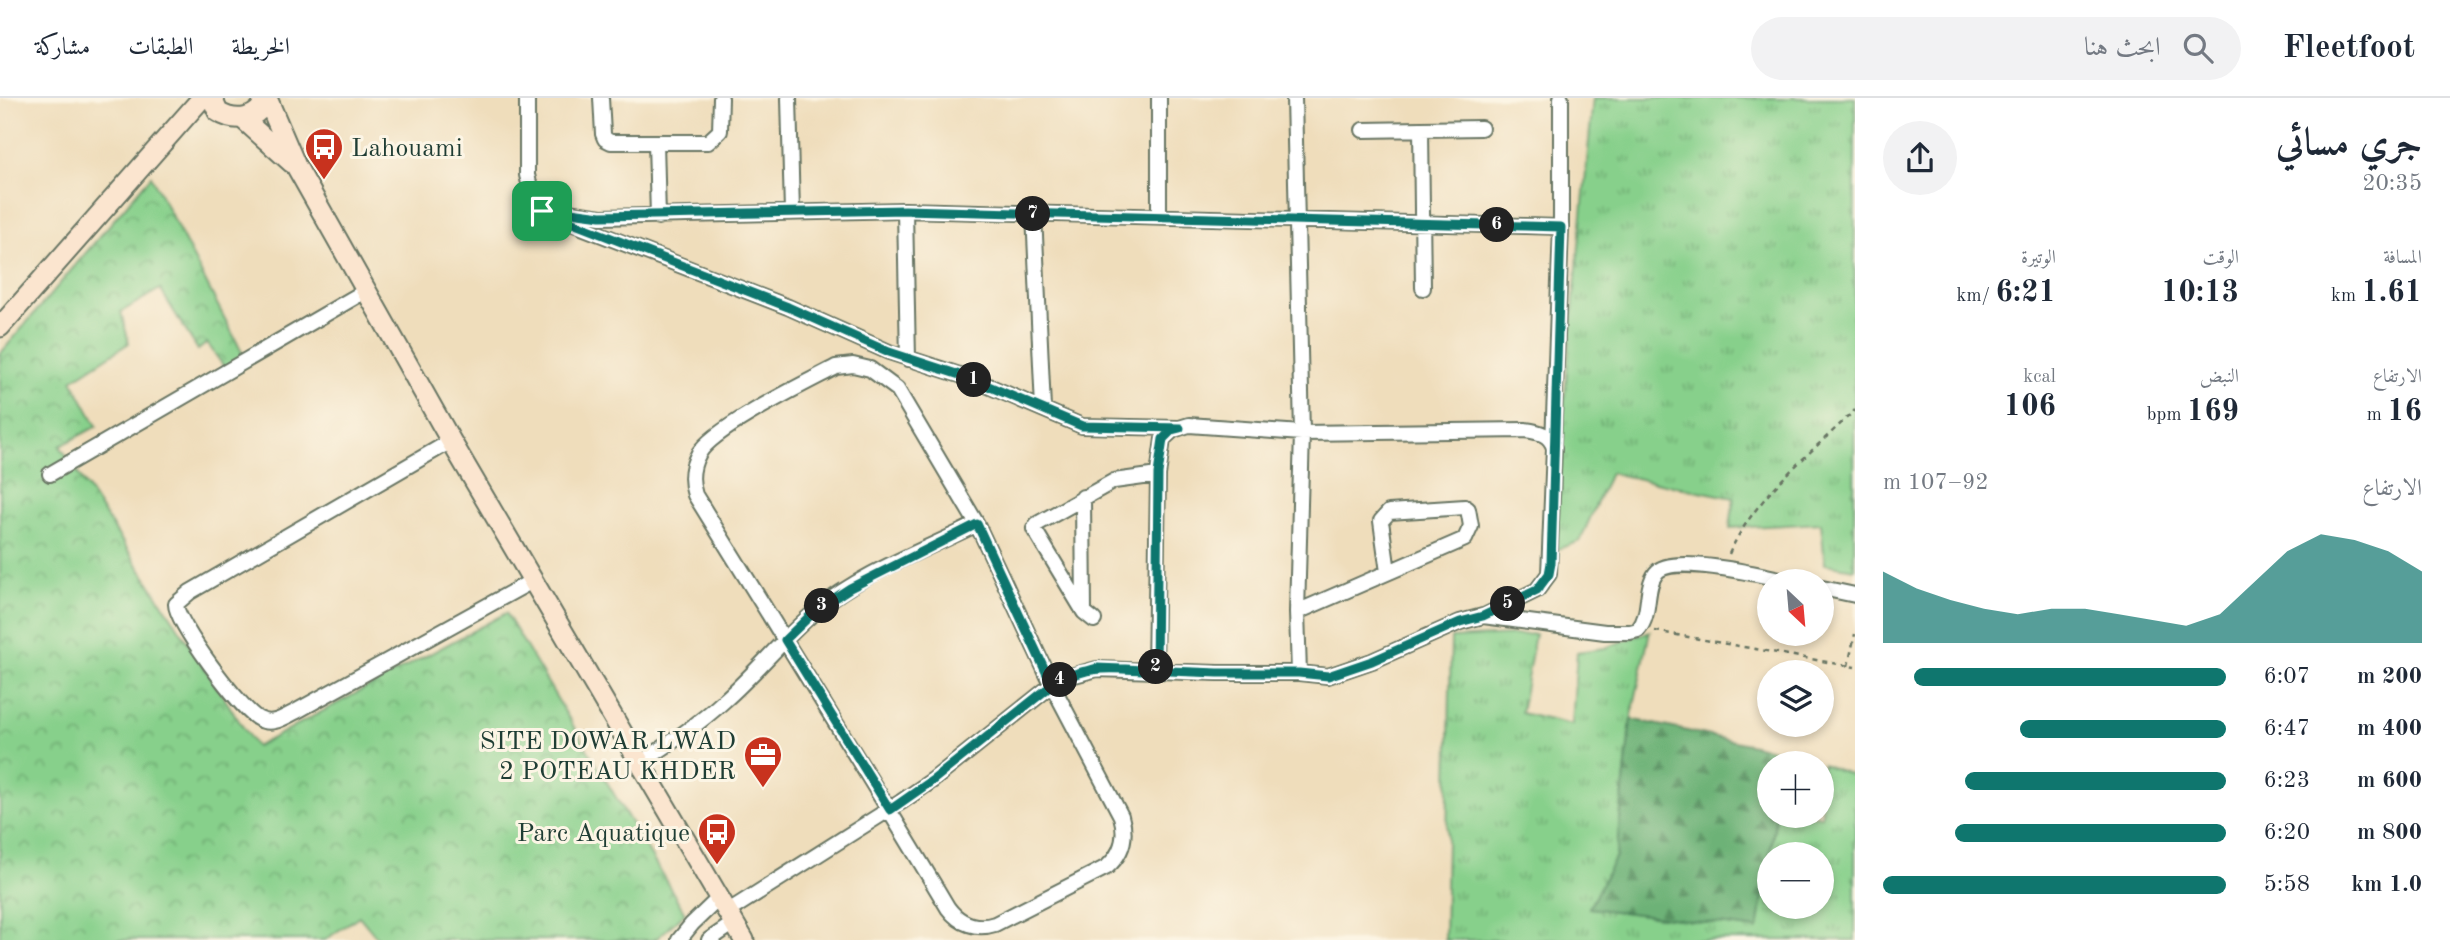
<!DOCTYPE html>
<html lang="ar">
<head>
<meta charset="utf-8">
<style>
	:root { --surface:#fff; --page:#f2f2f3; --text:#1f2937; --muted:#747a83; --line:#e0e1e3; --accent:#0f766e }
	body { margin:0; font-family:"Old Standard TT",Amiri,serif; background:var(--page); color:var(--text); direction:rtl; height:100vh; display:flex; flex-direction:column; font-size:26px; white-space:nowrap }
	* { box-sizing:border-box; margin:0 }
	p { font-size:23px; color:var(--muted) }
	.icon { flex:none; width:38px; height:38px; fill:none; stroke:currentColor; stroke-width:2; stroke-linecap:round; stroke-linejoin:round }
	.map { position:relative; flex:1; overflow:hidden; direction:ltr }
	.sheet { display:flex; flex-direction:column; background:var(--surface); width:595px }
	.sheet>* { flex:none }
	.needle { width:46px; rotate:154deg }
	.tools { position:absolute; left:1757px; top:471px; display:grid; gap:14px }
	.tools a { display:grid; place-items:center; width:77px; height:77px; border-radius:50%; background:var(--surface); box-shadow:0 4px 10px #0003; font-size:35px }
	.pin { position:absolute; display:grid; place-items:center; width:60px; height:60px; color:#fff; margin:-30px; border-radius:14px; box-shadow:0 4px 10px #0006 }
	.km { position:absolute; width:35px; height:35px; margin:-18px; border-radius:50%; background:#222; color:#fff; font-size:19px; line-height:35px; text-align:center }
	.round { display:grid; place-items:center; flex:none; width:74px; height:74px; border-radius:37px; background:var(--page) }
	.summary { display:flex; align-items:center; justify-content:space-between; height:119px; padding:0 28px }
	h1 { font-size:38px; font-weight:700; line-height:52px }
	.stats { display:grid; grid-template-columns:repeat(3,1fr); gap:10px; height:119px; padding:7px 28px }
	.stats div { display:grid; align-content:center }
	.stats b { font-size:30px; font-weight:700 }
	.stats small { font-size:19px; font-weight:400 }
	.stats p { font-size:19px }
	.chart { height:196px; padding:14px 28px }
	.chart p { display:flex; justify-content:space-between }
	.chart svg { width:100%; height:126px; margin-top:7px; fill:var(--accent); opacity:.7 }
	ul { padding:0 28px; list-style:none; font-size:23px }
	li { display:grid; grid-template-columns:112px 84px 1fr; align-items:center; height:52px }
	li i { height:18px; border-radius:9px; background:var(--accent) }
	header { display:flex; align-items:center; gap:42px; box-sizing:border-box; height:98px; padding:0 35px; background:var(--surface); border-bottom:2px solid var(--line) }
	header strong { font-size:33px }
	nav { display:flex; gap:38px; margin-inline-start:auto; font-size:24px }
	.search { width:490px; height:63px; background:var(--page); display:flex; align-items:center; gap:18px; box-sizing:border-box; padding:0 24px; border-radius:38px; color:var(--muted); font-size:26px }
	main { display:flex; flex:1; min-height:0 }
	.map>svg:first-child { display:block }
</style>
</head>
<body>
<header>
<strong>Fleetfoot</strong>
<div class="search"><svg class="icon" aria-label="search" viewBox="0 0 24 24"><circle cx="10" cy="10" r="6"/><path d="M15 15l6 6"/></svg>ابحث هنا</div>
<nav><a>الخريطة</a><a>الطبقات</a><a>مشاركة</a></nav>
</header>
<main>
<section class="sheet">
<div class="summary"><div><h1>جري مسائي</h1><p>20:35</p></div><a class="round"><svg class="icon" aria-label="share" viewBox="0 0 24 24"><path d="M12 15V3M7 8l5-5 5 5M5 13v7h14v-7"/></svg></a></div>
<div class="stats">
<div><p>المسافة</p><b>1.61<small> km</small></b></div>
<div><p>الوقت</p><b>10:13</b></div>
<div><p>الوتيرة</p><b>6:21<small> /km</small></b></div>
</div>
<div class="stats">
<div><p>الارتفاع</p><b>16<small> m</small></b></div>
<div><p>النبض</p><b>169<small> bpm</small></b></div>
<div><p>kcal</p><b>106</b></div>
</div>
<div class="chart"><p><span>الارتفاع</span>92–107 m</p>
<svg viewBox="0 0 160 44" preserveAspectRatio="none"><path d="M0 44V19L10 25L20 29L30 32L40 34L50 32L60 32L70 34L80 36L90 38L100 34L110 23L120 12L130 6L140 8L150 12L160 19V44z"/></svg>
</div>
<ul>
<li><b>200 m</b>6:07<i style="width:91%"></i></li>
<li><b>400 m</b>6:47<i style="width:60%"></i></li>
<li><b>600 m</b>6:23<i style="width:76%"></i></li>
<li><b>800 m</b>6:20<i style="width:79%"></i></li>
<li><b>1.0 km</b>5:58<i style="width:100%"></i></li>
</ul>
</section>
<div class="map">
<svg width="1855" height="842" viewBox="0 0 1855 842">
	<defs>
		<pattern id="grass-tufts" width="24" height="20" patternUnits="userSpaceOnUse" patternTransform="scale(1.75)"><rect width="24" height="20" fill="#87d08b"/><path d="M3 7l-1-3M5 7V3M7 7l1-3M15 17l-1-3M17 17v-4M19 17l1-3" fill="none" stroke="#6eaa72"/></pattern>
		<pattern id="forest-firs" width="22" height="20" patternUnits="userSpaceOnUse" patternTransform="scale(1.75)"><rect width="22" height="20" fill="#6db277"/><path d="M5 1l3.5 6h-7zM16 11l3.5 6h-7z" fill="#599262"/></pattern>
		<pattern id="park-crowns" width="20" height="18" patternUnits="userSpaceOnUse" patternTransform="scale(1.75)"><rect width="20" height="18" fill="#87d08b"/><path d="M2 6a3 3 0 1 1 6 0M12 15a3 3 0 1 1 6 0" fill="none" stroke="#6eaa72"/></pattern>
	</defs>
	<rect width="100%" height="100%" fill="#fcf5e5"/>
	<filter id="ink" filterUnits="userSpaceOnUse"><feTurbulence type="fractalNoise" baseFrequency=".0143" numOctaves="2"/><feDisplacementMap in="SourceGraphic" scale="14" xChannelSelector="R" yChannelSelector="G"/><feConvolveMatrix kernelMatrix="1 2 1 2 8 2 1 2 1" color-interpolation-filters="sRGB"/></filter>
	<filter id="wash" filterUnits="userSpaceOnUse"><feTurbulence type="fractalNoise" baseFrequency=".00686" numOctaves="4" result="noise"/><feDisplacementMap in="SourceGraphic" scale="28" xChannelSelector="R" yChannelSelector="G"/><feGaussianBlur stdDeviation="1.57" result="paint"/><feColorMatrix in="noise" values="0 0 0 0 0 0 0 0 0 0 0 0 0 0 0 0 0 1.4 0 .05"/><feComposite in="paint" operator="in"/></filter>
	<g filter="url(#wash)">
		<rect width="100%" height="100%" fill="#efddbb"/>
		<path fill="url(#grass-tufts)" stroke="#538660" stroke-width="2" d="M 1593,0 L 1855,0 L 1854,471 L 1825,466 L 1821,425 L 1730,430 L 1734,400 L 1610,375 L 1580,443 L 1550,454 Z
			M 1650,533 L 1631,621 L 1616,758 L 1590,810 L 1758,831 L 1769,762 L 1769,808 L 1822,808 L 1822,756 L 1770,756 L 1776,718 L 1822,718 L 1822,666 L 1855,678 L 1855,842 L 1445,842 L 1451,540 L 1535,536 L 1521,615 L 1572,627 L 1577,554 L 1605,550 Z"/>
		<path fill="url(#forest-firs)" stroke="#467856" stroke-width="2" d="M 1631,621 L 1786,654 L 1785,665 L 1769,665 L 1769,718 L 1776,718 L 1758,831 L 1589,810 L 1616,758 Z"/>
		<path fill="url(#park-crowns)" stroke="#538660" stroke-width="2" d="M 151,78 L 243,256 L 227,273 L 207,245 L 198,252 L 160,191 L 121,214 L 129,245 L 72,282 L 97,328 L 60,348 L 256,649 L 506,515 L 685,815 L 655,842 L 379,842 L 359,818 L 325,842 L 0,842 L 0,256 Z"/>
	</g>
	<g filter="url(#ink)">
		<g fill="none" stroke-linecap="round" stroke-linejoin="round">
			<defs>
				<path id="street" d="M 527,0 L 527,77 L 531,93 L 542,113 L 548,111 L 601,119 L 905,112 L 1561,129
					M 601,0 L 603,36 L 605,41 L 611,44 L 708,44 L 720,33 L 721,0
					M 789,0 L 792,114
					M 1294,0 L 1302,335 L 1297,514 L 1299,575
					M 1421,31 L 1423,190
					M 1363,32 L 1481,30
					M 656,44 L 658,119
					M 905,112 L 908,261
					M 1034,116 L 1043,310
					M 556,119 L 788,209 L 889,254 L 972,281 L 1082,328 L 1178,330
					M 1159,119 L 1159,0
					M 451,343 L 190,494 L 176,506 C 175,523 242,614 259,621 C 272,628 283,620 295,614 L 532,483
					M 1553,346 L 1561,129 L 1561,0
					M 50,376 L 367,192
					M 1083,399 L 1084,513
					M 1822,490 L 1855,497
					M 1297,514 L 1465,441 L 1471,428 L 1468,411 L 1465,409 L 1389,414 L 1381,423 L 1388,474
					M 1094,522 L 1084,514 L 1034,431 L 1037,426 L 1114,383 L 1158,377
					M 1155,573 L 1158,377 L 1163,341 L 1173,332 L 1189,327 L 1302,335 L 1525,332 C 1539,334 1550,336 1554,350 L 1549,476 L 1537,492 L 1484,518
					M 639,666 C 669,646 699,626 725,602 C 757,574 784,539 817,512 C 861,475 925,452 977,426 L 1052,587 L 1121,718 C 1127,738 1123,755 1107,769 L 995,826 C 976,832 960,826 948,810 C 865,671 780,534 695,397 C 690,382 691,369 699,355 C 715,329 806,285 836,269 L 853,267 L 870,271 L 897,291 L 977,426
					M 727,814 L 901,704 L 933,682 L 1052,587 L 1063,580 L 1097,571 L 1218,575 L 1299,575 L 1328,578 L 1372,563 L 1460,524 L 1483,518 L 1605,534 L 1630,534 L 1638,532 C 1652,516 1644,491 1656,475 C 1670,455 1766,478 1789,483
					M 679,842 L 692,826 L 719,800
					M 709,842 L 734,825"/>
				<path id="secondary" d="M 212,0 L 218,14 C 236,25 259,22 266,0
					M 267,0 L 296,68 L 451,343 L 744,842
					M 243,21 L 292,65
					M 0,229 L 202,0"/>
			</defs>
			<use href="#street" stroke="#687563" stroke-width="18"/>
			<use href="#secondary" stroke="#687563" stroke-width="23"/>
			<path stroke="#687563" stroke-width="2.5" stroke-dasharray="5 5" stroke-linecap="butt" d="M 1729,456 C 1755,398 1810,356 1855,312
				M 1655,533 L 1855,569
				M 1848,568 L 1855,536"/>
			<use href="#street" stroke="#fff" stroke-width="14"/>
			<use href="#secondary" stroke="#fbe5cf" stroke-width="19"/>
		</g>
	</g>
	<g fill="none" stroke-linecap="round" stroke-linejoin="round" filter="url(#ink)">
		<defs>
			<path id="route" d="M 542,113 L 788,209 L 889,254 L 972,281 L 1082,328 L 1180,330 L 1172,332 L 1163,341 L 1158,376 L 1156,573 C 1120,571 1083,565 1052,587 L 977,426 L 850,490 L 816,512 L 785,542 L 890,712 L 933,682 L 1052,587 L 1063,580 L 1097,570 L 1218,575 L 1299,575 L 1328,578 L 1372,563 L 1460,524 L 1483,518 L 1537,492 L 1549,476 L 1551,465 L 1561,129 L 905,112 L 601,118 L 548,111 L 542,113"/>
		</defs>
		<use href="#route" stroke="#fff" stroke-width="14"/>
		<use href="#route" stroke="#0f766e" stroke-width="9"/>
	</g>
	<defs>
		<symbol id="bus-pin" viewBox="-11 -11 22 30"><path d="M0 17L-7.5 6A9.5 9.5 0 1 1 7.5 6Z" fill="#c8321e" stroke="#fcf5e5"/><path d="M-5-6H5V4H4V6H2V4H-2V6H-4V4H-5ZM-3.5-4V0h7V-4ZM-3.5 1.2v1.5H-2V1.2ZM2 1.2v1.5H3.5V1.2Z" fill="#fff"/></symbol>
		<symbol id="office-pin" viewBox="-11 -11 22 30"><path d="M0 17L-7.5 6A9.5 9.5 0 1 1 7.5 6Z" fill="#c8321e" stroke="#fcf5e5"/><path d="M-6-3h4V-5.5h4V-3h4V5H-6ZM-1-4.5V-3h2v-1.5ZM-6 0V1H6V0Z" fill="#fff"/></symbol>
	</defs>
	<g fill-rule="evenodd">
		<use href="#bus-pin" x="302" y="27" width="44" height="60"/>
		<use href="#office-pin" x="741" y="635" width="44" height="60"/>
		<use href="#bus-pin" x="695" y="712" width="44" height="60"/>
	</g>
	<g text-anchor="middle" stroke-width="6" stroke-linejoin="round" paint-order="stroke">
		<g font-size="26" fill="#1f3d34" stroke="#fcf5e5" text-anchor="end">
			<text x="351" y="58" text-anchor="start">Lahouami</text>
			<text x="736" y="651">SITE DOWAR LWAD<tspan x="736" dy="30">2 POTEAU KHDER</tspan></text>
			<text x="690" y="743">Parc Aquatique</text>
		</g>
	</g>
</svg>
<div class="tools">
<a><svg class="needle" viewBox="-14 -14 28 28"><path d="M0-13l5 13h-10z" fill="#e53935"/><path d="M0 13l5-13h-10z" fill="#747a83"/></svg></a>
<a><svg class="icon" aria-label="layers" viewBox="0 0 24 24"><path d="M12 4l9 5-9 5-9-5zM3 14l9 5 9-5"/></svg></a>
<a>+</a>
<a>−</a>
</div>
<div class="pin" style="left:542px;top:113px;background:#1e9e55"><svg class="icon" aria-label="arrive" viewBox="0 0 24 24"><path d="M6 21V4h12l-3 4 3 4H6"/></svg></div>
<b class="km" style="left:974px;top:282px">1</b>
<b class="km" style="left:1156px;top:569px">2</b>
<b class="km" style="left:822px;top:508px">3</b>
<b class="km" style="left:1060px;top:582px">4</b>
<b class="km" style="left:1508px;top:506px">5</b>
<b class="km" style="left:1497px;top:127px">6</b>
<b class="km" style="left:1033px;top:116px">7</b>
</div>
</main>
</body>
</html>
